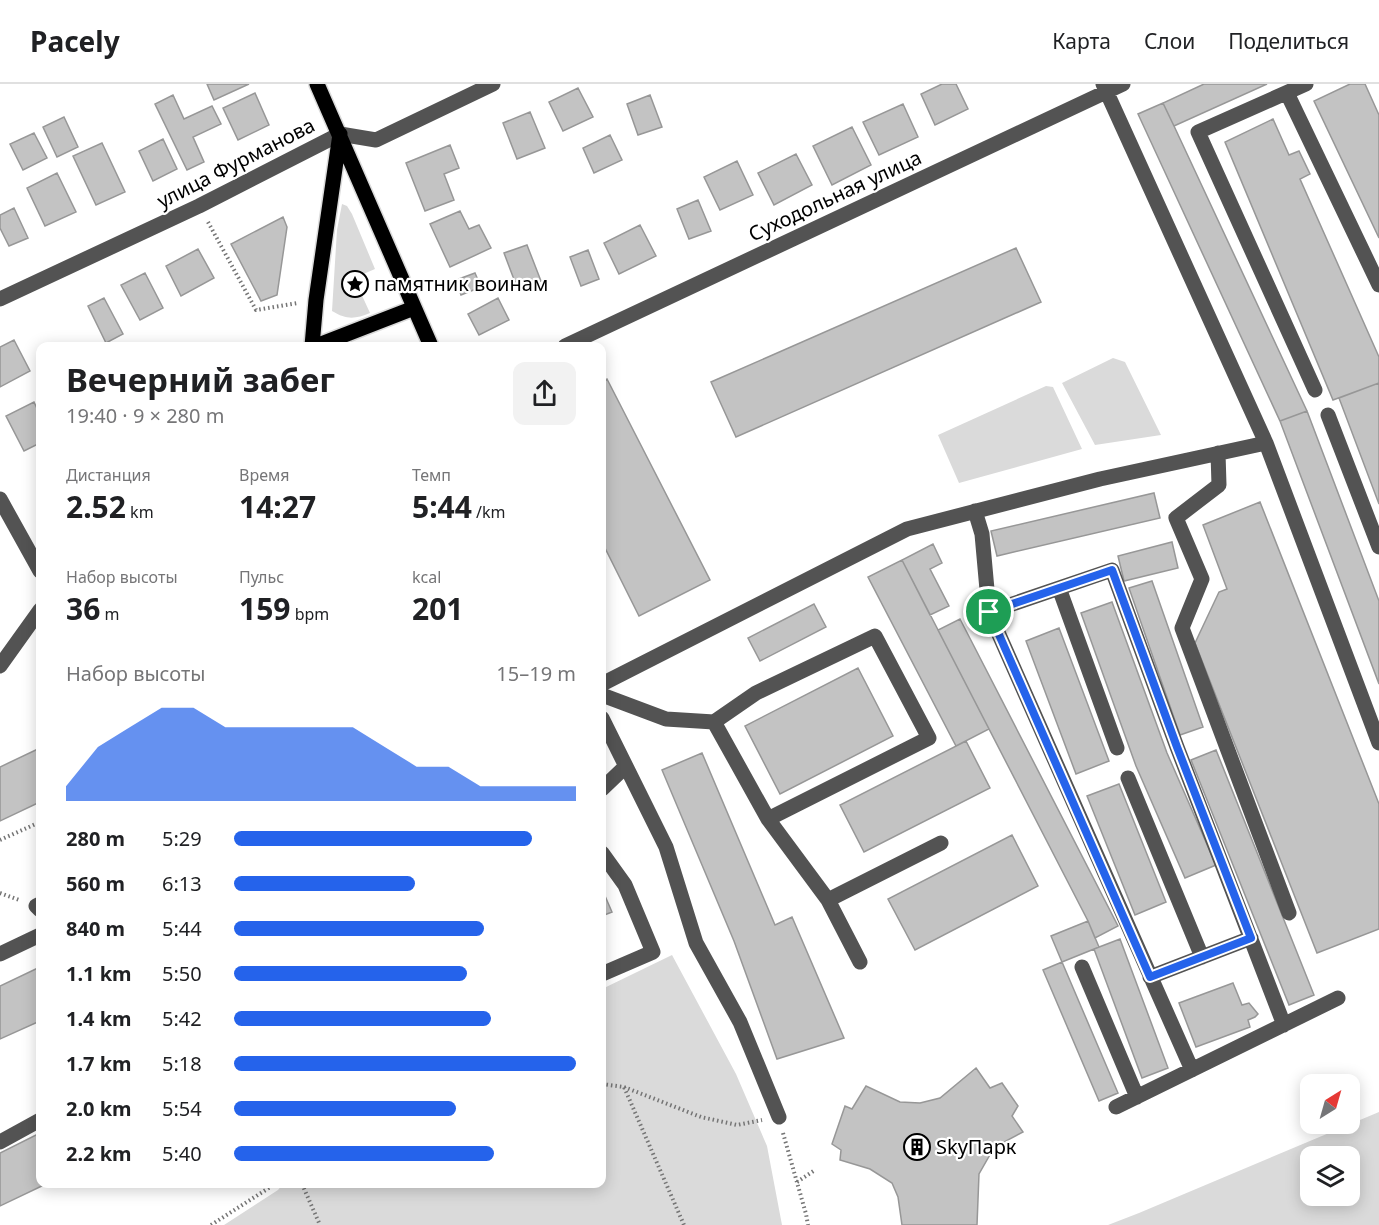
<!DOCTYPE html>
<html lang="ru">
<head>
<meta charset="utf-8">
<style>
	:root { --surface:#fff; --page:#f2f2f2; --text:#202124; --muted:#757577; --line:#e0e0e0; --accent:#2563eb }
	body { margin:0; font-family:"Noto Sans",sans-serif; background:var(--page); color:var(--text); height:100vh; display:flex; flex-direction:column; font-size:22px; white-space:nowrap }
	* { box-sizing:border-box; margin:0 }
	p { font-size:20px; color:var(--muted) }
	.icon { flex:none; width:33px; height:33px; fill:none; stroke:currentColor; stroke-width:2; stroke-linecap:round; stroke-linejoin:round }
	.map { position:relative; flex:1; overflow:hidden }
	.side { position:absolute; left:36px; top:258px; width:570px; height:846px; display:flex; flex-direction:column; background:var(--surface); border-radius:12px; box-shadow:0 3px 15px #0003 }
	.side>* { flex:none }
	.needle { width:39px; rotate:37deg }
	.fabs { position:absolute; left:1300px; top:990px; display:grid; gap:12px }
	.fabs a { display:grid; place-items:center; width:60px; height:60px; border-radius:12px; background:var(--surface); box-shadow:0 3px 15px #0003; font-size:30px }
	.pin { position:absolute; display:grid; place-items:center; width:51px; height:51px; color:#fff; margin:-26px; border:3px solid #fff; border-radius:50%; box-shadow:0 2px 6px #0007 }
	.round { display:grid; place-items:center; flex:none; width:63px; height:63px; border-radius:12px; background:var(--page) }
	.headline { display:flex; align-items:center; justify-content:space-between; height:102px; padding:0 30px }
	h1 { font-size:33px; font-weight:700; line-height:45px }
	.metrics { display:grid; grid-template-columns:repeat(3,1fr); gap:9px; height:102px; padding:6px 30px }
	.metrics div { display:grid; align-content:center }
	.metrics b { font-size:30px; font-weight:700 }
	.metrics small { font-size:16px; font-weight:400 }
	.metrics p { font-size:16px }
	.chart { height:168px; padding:12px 30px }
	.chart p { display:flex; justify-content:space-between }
	.chart svg { width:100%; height:108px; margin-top:6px; fill:var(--accent); opacity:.7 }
	ul { padding:0 30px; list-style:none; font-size:20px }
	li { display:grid; grid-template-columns:96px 72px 1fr; align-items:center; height:45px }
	li i { height:15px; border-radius:8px; background:var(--accent) }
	header { display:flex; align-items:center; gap:36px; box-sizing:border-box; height:84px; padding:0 30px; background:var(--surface); border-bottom:2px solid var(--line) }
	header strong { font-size:28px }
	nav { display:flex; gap:33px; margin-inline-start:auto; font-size:21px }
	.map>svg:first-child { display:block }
</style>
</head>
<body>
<header>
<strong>Pacely</strong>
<nav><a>Карта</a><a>Слои</a><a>Поделиться</a></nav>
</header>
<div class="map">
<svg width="1379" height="1141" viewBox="0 0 1379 1141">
	<rect width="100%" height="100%" fill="#fff"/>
	<path fill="#dadada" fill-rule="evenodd" d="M 342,120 L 347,122 L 352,130 L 375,185 L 354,194 L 370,229 C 355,235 347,236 332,227 L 337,146 Z
		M 1113,274 L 1125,278 L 1161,351 L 1095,361 L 1062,299 Z
		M 1046,302 L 1053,303 L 1082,365 L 959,399 L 938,351 Z
		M 672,871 L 736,990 L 767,1062 L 782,1141 L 224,1141 L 278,1106 L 283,1100 L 602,1100 L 602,905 Z
		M 1379,1028 L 1379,1141 L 1108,1141 L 1139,1129 ZM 1311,1072 L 1350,1072 L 1350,1112 L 1311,1112 Z"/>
	<path fill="#c3c3c3" stroke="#979797" stroke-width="1.5" d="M 207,0 L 249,0 L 214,16 Z
		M 942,0 L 956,0 L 968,25 L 935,41 L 921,10 Z
		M 1204,0 L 1267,0 L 1174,42 L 1163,19 Z
		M 1350,0 L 1365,0 L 1379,31 L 1379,154 L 1314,17 Z
		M 578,4 L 593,33 L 563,47 L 549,18 Z
		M 255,9 L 269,41 L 238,56 L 223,24 Z
		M 173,11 L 184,35 L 212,22 L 221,40 L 193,53 L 204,78 L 187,86 L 155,20 Z
		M 650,11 L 662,43 L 638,51 L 627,20 Z
		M 1163,19 L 1174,42 L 1307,327 L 1280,337 L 1138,30 Z
		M 903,20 L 918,53 L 879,71 L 863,38 Z
		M 530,28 L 545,64 L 517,75 L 503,39 Z
		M 64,33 L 78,63 L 57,73 L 43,43 Z
		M 1273,35 L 1289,71 L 1299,67 L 1310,90 L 1300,95 L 1379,273 L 1379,299 L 1333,316 L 1225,58 Z
		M 852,43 L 871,81 L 832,101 L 813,62 Z
		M 34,49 L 47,74 L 23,86 L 10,60 Z
		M 610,51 L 622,76 L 594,89 L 583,64 Z
		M 163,55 L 177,85 L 153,97 L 139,67 Z
		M 102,59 L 125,108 L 96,121 L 73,72 Z
		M 450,61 L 459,84 L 444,90 L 454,116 L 425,127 L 406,79 Z
		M 796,70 L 812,101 L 774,121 L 758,89 Z
		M 737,77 L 753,111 L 720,126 L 704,93 Z
		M 57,89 L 76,128 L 45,142 L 27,104 Z
		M 698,116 L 711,147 L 689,155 L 677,125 Z
		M 14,124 L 28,154 L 9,162 L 0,144 L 0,131 Z
		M 460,127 L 469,145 L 479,141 L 491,164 L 450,183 L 430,140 Z
		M 283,133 L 287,143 L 277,211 L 261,217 L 231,160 Z
		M 640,141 L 656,172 L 619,190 L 604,159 Z
		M 527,161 L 541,197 L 518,206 L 504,169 Z
		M 1016,164 L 1041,218 L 736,353 L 711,298 Z
		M 198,165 L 214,194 L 181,212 L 166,182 Z
		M 588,166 L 599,195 L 581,202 L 570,173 Z
		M 145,189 L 163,224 L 140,236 L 121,201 Z
		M 475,189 L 481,203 L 461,211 L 456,196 Z
		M 104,214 L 123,250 L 106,259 L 88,222 Z
		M 498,214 L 509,236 L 479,251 L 468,230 Z
		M 14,256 L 30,287 L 0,303 L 0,263 Z
		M 607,295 L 710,496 L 639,532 L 602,458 L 602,298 Z
		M 1379,299 L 1379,420 L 1339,314 Z
		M 34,318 L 40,331 L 40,359 L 24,367 L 6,332 Z
		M 1307,327 L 1379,517 L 1379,600 L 1280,337 Z
		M 1154,409 L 1160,434 L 997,472 L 991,447 Z
		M 1260,418 L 1379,720 L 1379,845 L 1317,869 L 1195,559 L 1219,508 L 1227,505 L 1203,441 Z
		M 1172,458 L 1178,484 L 1124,497 L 1118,472 Z
		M 933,460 L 942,479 L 930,485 L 949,522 L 930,531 L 902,476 Z
		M 902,476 L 989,645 L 956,662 L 868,493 Z
		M 1152,497 L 1203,643 L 1180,651 L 1129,504 Z
		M 1112,518 L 1167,669 L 1216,781 L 1185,794 L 1136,682 L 1081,529 Z
		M 814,520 L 826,543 L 760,577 L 748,554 Z
		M 960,535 L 1118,842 L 1095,854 L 1088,837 L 938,546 Z
		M 1059,544 L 1109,677 L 1076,690 L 1026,557 Z
		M 858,584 L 893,652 L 780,710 L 745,642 Z
		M 966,657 L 990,704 L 864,768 L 840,721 Z
		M 40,664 L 40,718 L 0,737 L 0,683 Z
		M 1216,666 L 1314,911 L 1289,921 L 1191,676 Z
		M 702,669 L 775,841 L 792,833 L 844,954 L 777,975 L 734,857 L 662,686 Z
		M 1119,700 L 1166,818 L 1135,831 L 1087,712 Z
		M 1012,751 L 1038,802 L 915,866 L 888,815 Z
		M 602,805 L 612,828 L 602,832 Z
		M 1088,837 L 1099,863 L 1062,878 L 1051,852 Z
		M 1120,855 L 1168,984 L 1142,994 L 1094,865 Z
		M 1062,878 L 1118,1009 L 1099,1017 L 1043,886 Z
		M 40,883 L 40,937 L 0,955 L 0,902 Z
		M 1233,899 L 1242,921 L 1249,919 L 1258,930 L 1255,933 L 1248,936 L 1250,943 L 1196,963 L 1179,919 Z
		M 976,984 L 990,1004 L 1002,999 L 1018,1022 L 1012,1032 L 1023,1048 L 1002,1059 L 991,1069 L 979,1090 L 977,1141 L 902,1141 L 898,1113 L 892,1099 L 870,1085 L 840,1076 L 841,1066 L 832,1060 L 845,1022 L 852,1025 L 866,1002 L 900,1018 L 920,1019 L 940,1014 Z
		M 40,1049 L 40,1100 L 46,1100 L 0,1122 L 0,1069 Z"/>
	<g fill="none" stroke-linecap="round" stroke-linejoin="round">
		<defs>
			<path id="major" d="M 317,0 L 431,262
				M 312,262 L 316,216 L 340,50
				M 316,262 L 414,224"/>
		</defs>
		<use href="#major" stroke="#dbdbdb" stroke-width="18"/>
		<path stroke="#757575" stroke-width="4" stroke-dasharray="1.5 3" stroke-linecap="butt" d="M 208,138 L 256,226 L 298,219
			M 0,756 L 40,738
			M 0,809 L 19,816
			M 602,1000 L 624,1003 L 684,1141
			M 624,1003 L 701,1033 L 737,1041 L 762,1036
			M 783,1049 L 806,1130 L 808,1141
			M 797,1098 L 815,1086
			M 302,1100 L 320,1141
			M 211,1141 L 275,1100"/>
		<path stroke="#535353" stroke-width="15" d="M 1103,0 L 1266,359 L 1379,659
			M 1306,0 L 1198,48 L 1315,306
			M 1287,9 L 1379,201
			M 0,215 L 199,122 L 340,50 L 376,56 L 493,0
			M 565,262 L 1123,0
			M 1328,331 L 1379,463
			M 1218,369 L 1219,401 L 1176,434 L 1202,495 L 1182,544 L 1289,829
			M 0,415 L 40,487
			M 975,427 L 982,450 L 989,528 L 1192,986
			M 1059,504 L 1117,664
			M 989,528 L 1112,486 L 1177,663 L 1284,941
			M 0,582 L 40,526
			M 602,600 L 907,445 L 1100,395 L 1266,359
			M 602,611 L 666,635 L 714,638 L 768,735 L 828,816 L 860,878
			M 602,634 L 666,763 L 696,859 L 740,938 L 779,1033
			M 714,638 L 756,609 L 875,552 L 929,654 L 768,735
			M 1128,694 L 1202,873
			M 602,705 L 625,683
			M 602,769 L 625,801 L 653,868 L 602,890
			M 828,816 L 941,759
			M 40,820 L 36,822 L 40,826
			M 0,870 L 40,851
			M 1082,883 L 1137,1013
			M 1150,893 L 1251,854
			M 1116,1023 L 1338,914
			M 0,1058 L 40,1036"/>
		<use href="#major" stroke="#000" stroke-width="15"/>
	</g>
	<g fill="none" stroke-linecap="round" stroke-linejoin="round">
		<defs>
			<path id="route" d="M 1112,486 L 1177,663 L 1251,854 L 1150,893 L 989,528 Z"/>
		</defs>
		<use href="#route" stroke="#fff" stroke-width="12"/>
		<use href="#route" stroke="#2563eb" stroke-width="8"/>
	</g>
	<defs>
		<symbol id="sight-ring" viewBox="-11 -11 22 22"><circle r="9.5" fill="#fff" stroke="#000" stroke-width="1.5"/><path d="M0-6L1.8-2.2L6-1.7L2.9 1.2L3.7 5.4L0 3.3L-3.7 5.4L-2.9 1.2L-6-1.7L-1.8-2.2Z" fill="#000"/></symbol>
		<symbol id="building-ring" viewBox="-11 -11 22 22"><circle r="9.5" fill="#fff" stroke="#000" stroke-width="1.5"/><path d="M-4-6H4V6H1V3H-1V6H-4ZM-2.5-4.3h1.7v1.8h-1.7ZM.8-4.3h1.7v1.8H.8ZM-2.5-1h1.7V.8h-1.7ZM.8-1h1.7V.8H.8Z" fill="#000"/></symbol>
	</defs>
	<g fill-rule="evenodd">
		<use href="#sight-ring" x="340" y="185" width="30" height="30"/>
		<use href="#building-ring" x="902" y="1048" width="30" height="30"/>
	</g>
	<g text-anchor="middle" stroke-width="4.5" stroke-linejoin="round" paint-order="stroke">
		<g font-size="20" fill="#000" stroke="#fff">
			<text transform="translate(236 79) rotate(-27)" y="7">улица Фурманова</text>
			<text transform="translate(835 112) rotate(-25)" y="7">Суходольная улица</text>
		</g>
		<g font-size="20" fill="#000" stroke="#fff" text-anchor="start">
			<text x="374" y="207">памятник воинам</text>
			<text x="936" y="1070">SkyПарк</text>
		</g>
	</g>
</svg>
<div class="fabs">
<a><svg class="needle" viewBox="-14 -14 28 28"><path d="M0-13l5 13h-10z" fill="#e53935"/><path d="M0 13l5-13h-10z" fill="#757577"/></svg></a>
<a><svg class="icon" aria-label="layers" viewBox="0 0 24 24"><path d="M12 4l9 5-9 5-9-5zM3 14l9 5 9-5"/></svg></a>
</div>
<div class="pin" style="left:989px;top:528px;background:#1e9e55"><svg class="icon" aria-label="arrive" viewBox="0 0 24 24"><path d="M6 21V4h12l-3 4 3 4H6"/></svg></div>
<section class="side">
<div class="headline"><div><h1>Вечерний забег</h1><p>19:40 · 9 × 280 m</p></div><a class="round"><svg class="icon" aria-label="share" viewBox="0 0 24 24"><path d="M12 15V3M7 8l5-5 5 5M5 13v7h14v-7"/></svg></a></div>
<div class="metrics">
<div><p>Дистанция</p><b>2.52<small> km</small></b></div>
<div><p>Время</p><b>14:27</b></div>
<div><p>Темп</p><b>5:44<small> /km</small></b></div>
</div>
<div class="metrics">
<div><p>Набор высоты</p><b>36<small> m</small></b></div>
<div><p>Пульс</p><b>159<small> bpm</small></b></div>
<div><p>kcal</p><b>201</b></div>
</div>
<div class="chart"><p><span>Набор высоты</span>15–19 m</p>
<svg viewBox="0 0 160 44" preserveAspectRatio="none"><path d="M0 44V38L10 22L20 14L30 6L40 6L50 14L60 14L70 14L80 14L90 14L100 22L110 30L120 30L130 38L140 38L150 38L160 38V44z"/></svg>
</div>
<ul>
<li><b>280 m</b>5:29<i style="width:87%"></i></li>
<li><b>560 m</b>6:13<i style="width:53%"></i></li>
<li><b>840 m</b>5:44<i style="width:73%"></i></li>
<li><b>1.1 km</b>5:50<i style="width:68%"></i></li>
<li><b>1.4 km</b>5:42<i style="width:75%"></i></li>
<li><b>1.7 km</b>5:18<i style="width:100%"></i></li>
<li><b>2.0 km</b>5:54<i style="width:65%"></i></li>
<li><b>2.2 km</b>5:40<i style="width:76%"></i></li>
</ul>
</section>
</div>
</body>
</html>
